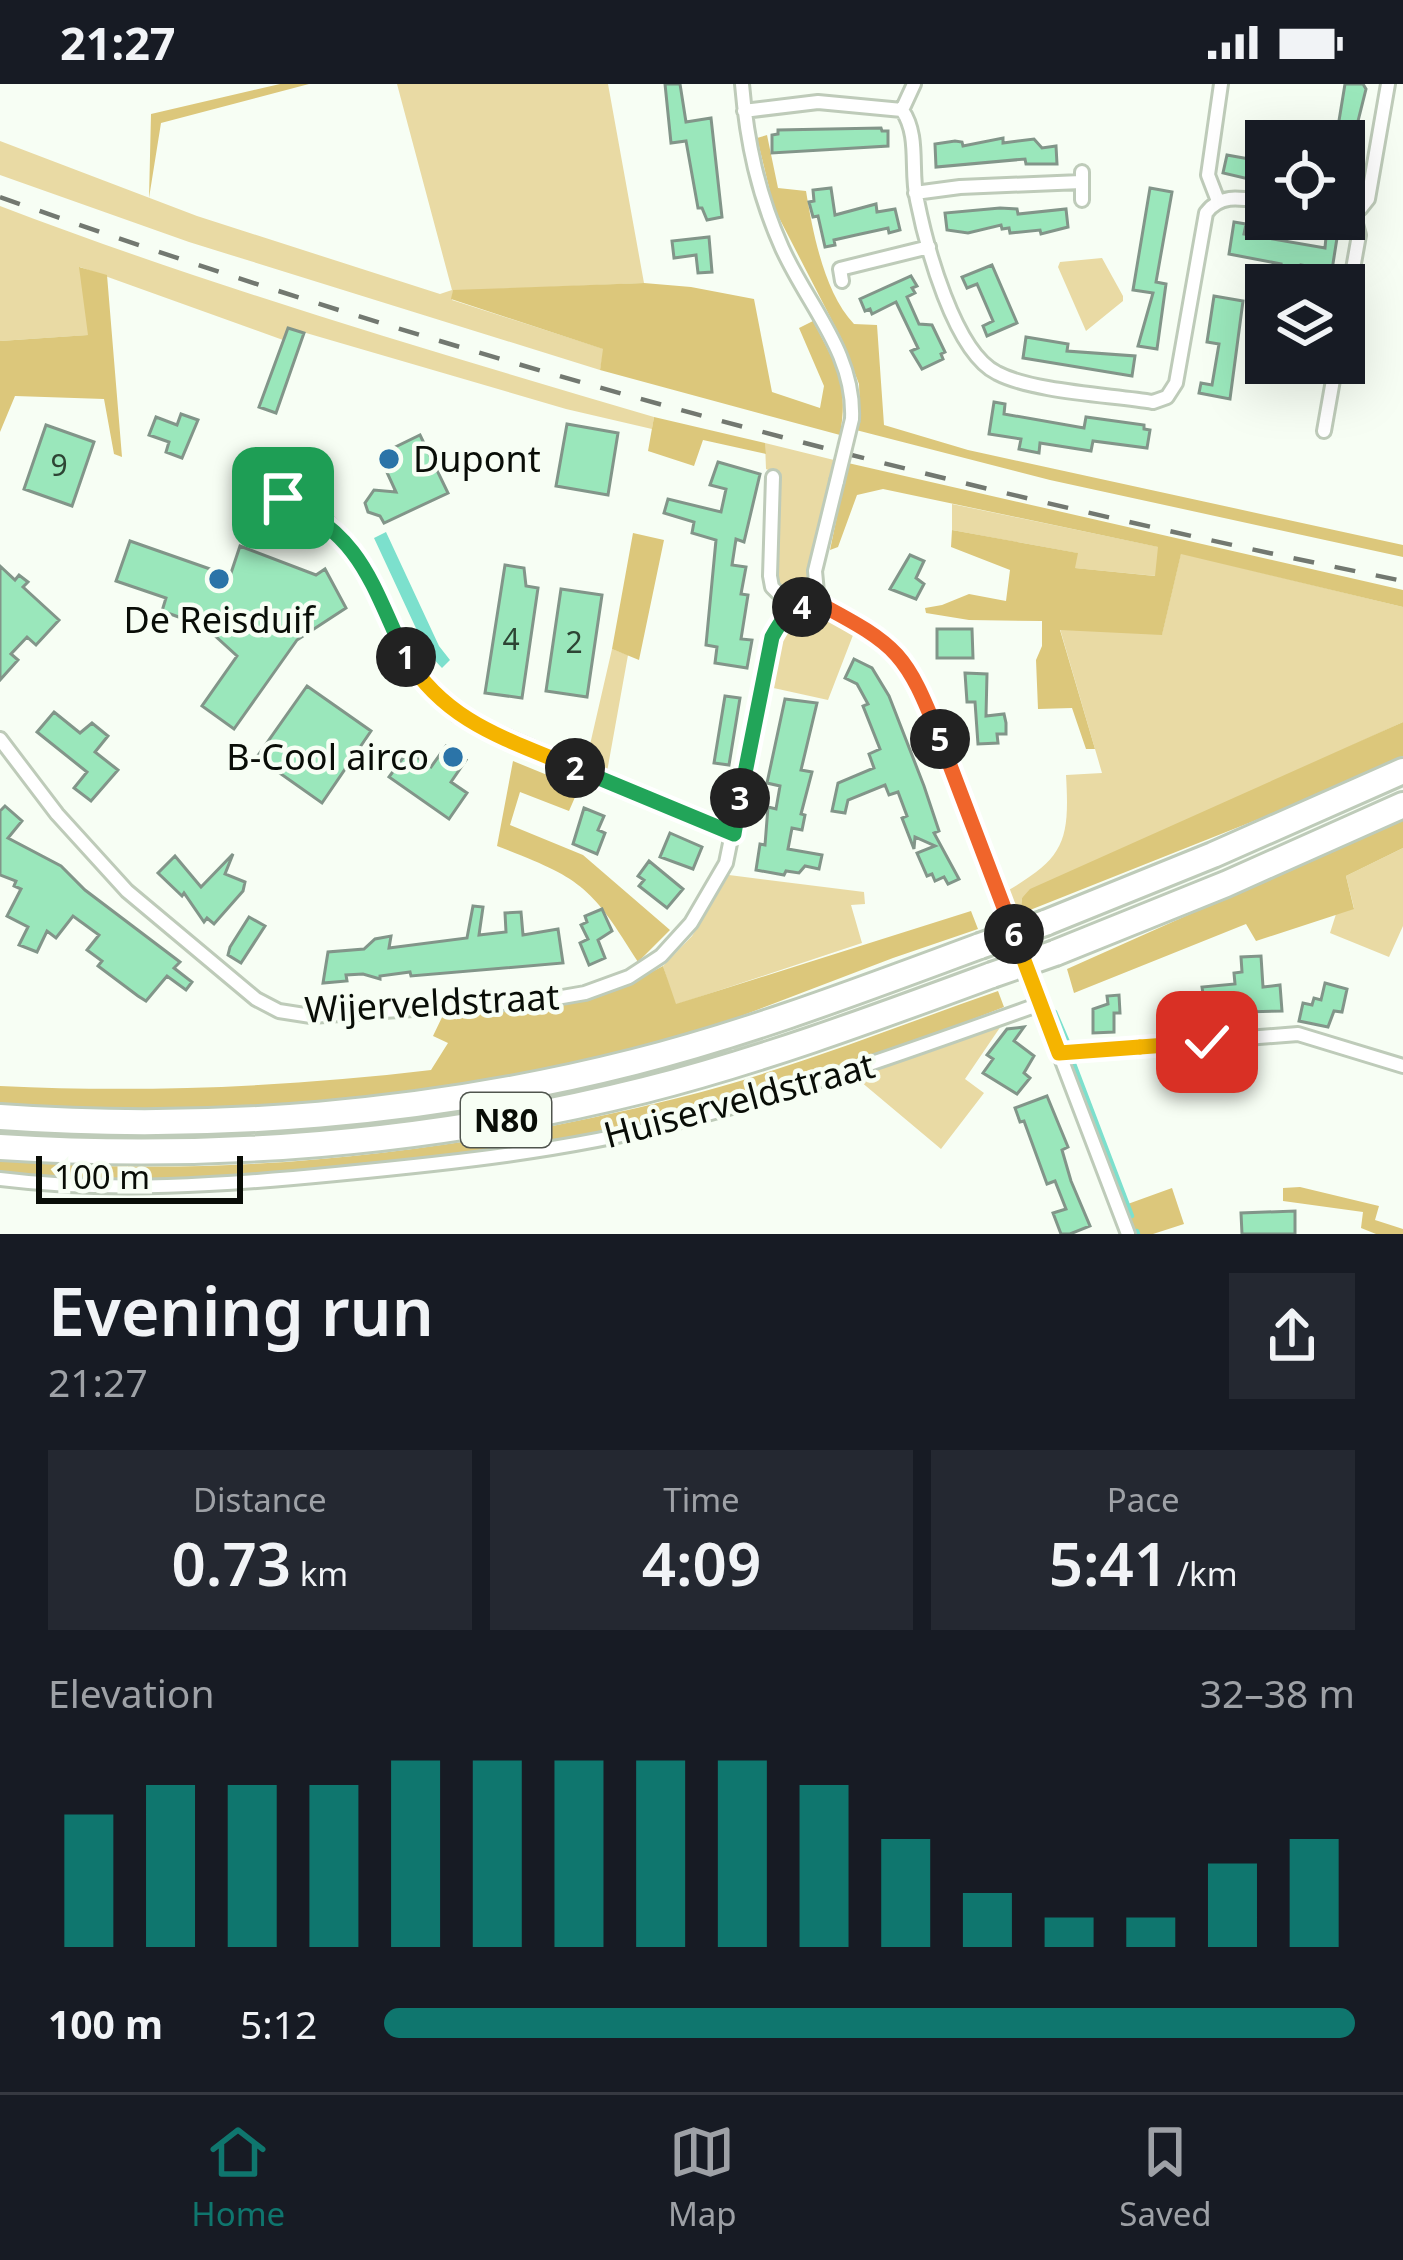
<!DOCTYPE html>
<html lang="en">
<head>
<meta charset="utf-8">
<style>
	:root { --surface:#171b24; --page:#242831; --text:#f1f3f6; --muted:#9ea1a6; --line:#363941; --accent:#0f766e }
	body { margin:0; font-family:"Noto Sans",sans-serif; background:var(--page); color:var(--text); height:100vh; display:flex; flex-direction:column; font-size:45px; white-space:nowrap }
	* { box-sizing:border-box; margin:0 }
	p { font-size:39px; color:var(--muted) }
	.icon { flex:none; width:66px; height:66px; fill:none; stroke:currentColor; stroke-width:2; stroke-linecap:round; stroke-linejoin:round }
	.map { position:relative; height:1150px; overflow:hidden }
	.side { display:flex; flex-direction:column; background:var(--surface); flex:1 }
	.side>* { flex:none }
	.fabs { position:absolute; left:1245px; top:36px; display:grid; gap:24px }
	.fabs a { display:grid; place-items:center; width:120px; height:120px; border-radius:0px; background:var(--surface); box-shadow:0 12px 48px #0002; font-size:60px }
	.scale { position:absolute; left:36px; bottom:30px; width:207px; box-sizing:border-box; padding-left:12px; border:6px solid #090d07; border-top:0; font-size:33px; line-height:42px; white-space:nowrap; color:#090d07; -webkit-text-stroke:9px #f7fef4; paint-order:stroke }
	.pin { position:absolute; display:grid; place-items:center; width:102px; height:102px; color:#fff; margin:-51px; border-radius:24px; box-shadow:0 6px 18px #0006 }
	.km { position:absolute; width:60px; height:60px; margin:-30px; border-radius:50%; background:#222; color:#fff; font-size:33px; line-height:60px; text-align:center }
	.round { display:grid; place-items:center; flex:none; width:126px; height:126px; border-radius:0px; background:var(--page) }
	.headline { display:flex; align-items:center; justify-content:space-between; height:204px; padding:0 48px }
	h1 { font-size:66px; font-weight:600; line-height:90px }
	.figures { display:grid; grid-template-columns:repeat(3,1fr); gap:18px; height:204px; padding:12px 48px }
	.figures div { display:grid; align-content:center; border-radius:0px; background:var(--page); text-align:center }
	.figures b { font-size:60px; font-weight:600 }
	.figures small { font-size:33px; font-weight:400 }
	.figures p { font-size:33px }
	.chart { height:336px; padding:24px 48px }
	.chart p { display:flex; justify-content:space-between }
	.chart svg { width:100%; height:216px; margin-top:12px; stroke:var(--accent); stroke-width:6 }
	ul { padding:0 48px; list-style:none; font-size:39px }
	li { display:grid; grid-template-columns:192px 144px 1fr; align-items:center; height:90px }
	li i { height:30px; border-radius:15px; background:var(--accent) }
	.status { display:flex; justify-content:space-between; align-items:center; height:84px; padding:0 60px; background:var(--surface); direction:ltr }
	.status svg { height:33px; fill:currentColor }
	.dock { display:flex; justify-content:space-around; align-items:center; height:168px; border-top:3px solid var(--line); background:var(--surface); font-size:33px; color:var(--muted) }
	.dock a { display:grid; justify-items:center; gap:6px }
	.dock .on { color:var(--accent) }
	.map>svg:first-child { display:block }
</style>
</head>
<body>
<div class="status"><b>21:27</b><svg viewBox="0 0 49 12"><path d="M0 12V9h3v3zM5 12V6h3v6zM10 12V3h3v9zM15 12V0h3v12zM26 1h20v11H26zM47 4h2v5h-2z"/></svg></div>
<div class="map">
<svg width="1403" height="1150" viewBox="0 0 1403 1150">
	<rect width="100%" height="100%" fill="#f7fef4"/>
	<path fill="#e9daa4" d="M 397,0 L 608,0 L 644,199 L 453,207 L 452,216 L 604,265 L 600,286 L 189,158 L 0,91 L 0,57 L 197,132 L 440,210 L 452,206 Z
		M 0,122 C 215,204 434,268 654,333 L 652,345 L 566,325 L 289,244 L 283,256 L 80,183 L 89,251 L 0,257 Z
		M 1102,174 L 1123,212 L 1123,217 L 1086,247 L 1058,183 L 1060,178 Z
		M 765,359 L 834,376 L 809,480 L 811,512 L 795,519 L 775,497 L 779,391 L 766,385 Z
		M 952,420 L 1159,463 L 1156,492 L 1074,484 L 1077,469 L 952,446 Z
		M 1181,469 L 1403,523 L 1403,638 L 1022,814 L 1020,830 L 1013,831 L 1007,807 C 1064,774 1070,758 1066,691 L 1102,689 L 1060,545 L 1162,550 Z
		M 814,529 L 855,546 L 828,616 L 769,603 C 775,570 775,534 814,529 Z
		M 612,565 L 628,571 L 607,688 L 590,677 L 589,665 Z
		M 1403,764 L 1403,842 L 1389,873 L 1330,849 L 1336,830 L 1354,824 L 1346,792 Z
		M 729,791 L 864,808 L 865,820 L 851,821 L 862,859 L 675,921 L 663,882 L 692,852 Z
		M 994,935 L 1001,942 L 965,995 L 984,1009 L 941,1065 L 854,992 Z"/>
	<path fill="#dcc77b" d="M 280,0 L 309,0 L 161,39 L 149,114 L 151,30 Z
		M 767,51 L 778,104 L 806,107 C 813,149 824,208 854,240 L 877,241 L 884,341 L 968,366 L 1403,461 L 1403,473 L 1050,396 L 856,346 L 860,330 L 859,300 L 841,254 L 774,124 L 757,54 Z
		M 79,183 L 107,191 L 122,373 L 114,370 L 104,315 L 15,312 L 0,348 L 0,257 L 88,251 Z
		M 644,199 L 691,203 L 754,215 L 772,308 L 820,324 L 824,302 L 799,244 L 813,237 C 836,281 849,299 840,351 L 600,286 L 603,265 L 451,215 L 453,206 Z
		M 654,333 L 765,359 L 766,370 L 703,356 L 694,382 L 648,367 Z
		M 848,379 L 1403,506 L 1403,523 L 1181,470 L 1162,551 L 1060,546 L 1095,665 L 1086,665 L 1072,624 L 1038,625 L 1036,576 L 1042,562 L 1042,537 L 969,536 L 926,529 L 925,524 L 942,521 L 969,510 L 1006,517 L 1010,486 L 951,463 L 952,446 L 1078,469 L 1075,484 L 1155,492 L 1158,463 L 883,405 L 857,411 L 838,463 L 830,466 Z
		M 633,449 L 664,456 L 639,576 L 612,565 Z
		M 1403,638 L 1403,672 L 1354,697 L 1020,830 L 1022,814 L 1030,805 Z
		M 513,677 L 579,704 L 569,727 L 520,708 L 510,741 L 583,771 L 670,846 L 638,878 C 590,801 582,795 497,762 Z
		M 1403,735 L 1403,764 L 1346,792 L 1354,825 L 1256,857 L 1246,840 L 1074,909 L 1067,885 Z
		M 971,827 L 978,845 L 893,874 L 686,953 L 574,981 L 445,1004 L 311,1020 L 162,1027 L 0,1022 L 0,1002 C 144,1009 287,1003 431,986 L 448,959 L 433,952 L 444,929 C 529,924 586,924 663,882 L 676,920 Z
		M 998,907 L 1004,923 C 897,965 789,1006 677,1035 C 599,1055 516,1065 435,1074 C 290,1091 146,1103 0,1090 L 0,1076 C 226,1096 458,1069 678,1014 C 786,987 892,944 998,907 Z
		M 1300,1103 L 1379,1122 L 1375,1136 L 1403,1145 L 1403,1150 L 1376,1150 L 1361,1144 L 1363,1128 L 1283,1117 L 1283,1104 Z
		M 1172,1104 L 1184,1140 L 1153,1150 L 1136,1150 L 1125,1121 Z"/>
	<path fill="#7ce0cd" d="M 386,448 L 439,562 L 450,576 L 442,584 L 427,568 L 374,454 Z"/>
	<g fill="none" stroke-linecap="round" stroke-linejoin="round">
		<path stroke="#7ce0cd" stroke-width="4.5" d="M 1055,928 L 1070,963
			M 1073,977 L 1132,1132
			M 1137,1147 L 1138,1150"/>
	</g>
	<path fill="#9ae7bb" stroke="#829589" stroke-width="3" d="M 665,0 L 680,0 L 686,38 L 711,34 L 722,133 L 707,136 L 702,124 L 698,124 L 686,57 L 671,59 Z
		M 1345,0 L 1363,0 L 1366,5 L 1353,57 L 1336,55 Z
		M 881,44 L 882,47 L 888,47 L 888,62 L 772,69 L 772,51 L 778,50 L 778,46 Z
		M 1003,54 L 1003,59 L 1034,55 L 1042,64 L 1056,62 L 1057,80 L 1026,80 L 1025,75 L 936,83 L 935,60 L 955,57 L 962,58 L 963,62 Z
		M 1227,71 L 1266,78 L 1266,99 L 1223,89 Z
		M 831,104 L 835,131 L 876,120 L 877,128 L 895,125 L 900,146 L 889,149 L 888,144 L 856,151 L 834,156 L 835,161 L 825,163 L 818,132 L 813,133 L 809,118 L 814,117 L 813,106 Z
		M 1150,104 L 1172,108 L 1156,198 L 1166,200 L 1157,265 L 1138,262 L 1153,209 L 1133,206 Z
		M 1000,124 L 1017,125 L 1018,130 L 1066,125 L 1068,143 L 1041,150 L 1040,146 L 1010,149 L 1009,144 L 1002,145 L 1001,141 L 968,149 L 947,146 L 945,129 Z
		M 1234,138 L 1246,140 L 1244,150 L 1325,164 L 1326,153 L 1337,154 L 1332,186 L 1301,181 L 1298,201 L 1277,201 L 1281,180 L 1229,170 Z
		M 709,153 L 712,188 L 698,189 L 696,171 L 674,174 L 672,157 Z
		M 992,181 L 1017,239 L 987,252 L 983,242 L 993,237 L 977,200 L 967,204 L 962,193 Z
		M 911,192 L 917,202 L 912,204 L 915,209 L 907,213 L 919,240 L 932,241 L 945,268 L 941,270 L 943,275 L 922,285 L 911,267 L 918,264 L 896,218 L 872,230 L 870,225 L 865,227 L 860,215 Z
		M 1214,212 L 1243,217 L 1230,315 L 1199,309 L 1201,299 L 1212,301 L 1219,260 L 1207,258 Z
		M 288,244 L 304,249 L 276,329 L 259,323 Z
		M 1026,253 L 1068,260 L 1067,267 L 1135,272 L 1132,292 L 1023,274 Z
		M 994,318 L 1005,320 L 1004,330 L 1084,344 L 1086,333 L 1144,341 L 1144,345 L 1150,346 L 1147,364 L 1093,357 L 1091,367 L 1040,359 L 1039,369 L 1019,365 L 1021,355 L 989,350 Z
		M 181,330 L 198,336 L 182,374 L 166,368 L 169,358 L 149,351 L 156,333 L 177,341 Z
		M 567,340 L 618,349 L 608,411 L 556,402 Z
		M 46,341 L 94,358 L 72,422 L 24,405 Z
		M 420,351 L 448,409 L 384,439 L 380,432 L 368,428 L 365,419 L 374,406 L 396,408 L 379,371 Z
		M 718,378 L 760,390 L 744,458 L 736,455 L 732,481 L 746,483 L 741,510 L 748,511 L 741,555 L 752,556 L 747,584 L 715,579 L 717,563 L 706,561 L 716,456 L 692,449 L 694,438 L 664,429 L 668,415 L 721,428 L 726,405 L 710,401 Z
		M 130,457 L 230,492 L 240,462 L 316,491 L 325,485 L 346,524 L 297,556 L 234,645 L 202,622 L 237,572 L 190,529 L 187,536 L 162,527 L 166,514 L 116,497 Z
		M 910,471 L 924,477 L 916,494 L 924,500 L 916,515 L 890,505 Z
		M 505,481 L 524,484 L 526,502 L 538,504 L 522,614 L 485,609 Z
		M 0,482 L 15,496 L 19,491 L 28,498 L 23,503 L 59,536 L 36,561 L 27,553 L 11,570 L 18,576 L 0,596 Z
		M 561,505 L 602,511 L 587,613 L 546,607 Z
		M 937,545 L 972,545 L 973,574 L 937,574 Z
		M 854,575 L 872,584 L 889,612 L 924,702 L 939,747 L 934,749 L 959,795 L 948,800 L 944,793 L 935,797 L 932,790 L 927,792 L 917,769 L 935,762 L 915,753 L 914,765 L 902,734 L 907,732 L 898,708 L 889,711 L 885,701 L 848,716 L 845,729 L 832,727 L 838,699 L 874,684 L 869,670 L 880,665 L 863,622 L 868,620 L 857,600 L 845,594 Z
		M 965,589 L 987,590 L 986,632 L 1004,630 L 1006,639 L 1006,650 L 997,650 L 998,659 L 978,660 L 975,618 L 967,618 Z
		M 307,602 L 371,647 L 322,719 L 257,673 Z
		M 725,612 L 740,614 L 729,681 L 714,679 Z
		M 785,615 L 817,619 L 801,686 L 812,688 L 801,730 L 805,731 L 802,746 L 792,744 L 788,765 L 822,771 L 819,785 L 805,782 L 799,789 L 786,787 L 784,791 L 756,786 L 760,760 L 765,761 L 768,723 L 776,725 L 780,702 L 767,699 Z
		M 54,628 L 80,649 L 92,639 L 108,652 L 95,668 L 118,686 L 91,717 L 74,704 L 87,688 L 37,648 Z
		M 446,662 L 466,676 L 451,698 L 467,709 L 449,735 L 389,693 L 408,667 L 431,683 Z
		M 5,722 L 22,737 L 8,754 L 61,782 L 85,806 L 180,878 L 174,884 L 192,898 L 186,906 L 167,892 L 146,917 L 138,912 L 98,882 L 102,877 L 87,866 L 99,851 L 73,832 L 56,854 L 47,847 L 37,868 L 19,861 L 28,843 L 7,832 L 21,805 L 14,802 L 16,797 L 0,791 L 0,727 Z
		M 584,724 L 604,732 L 598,746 L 605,749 L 597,770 L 573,760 Z
		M 670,749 L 702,763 L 693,785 L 660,773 Z
		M 233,770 L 225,790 L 245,798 L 243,807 L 214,840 L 207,834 L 204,838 L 184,809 L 182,812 L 158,789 L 175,772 L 201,803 Z
		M 649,777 L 683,805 L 667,824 L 639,802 L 644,796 L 638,792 Z
		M 473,822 L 483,823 L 479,851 L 506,848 L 505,829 L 521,828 L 523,851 L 558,845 L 563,879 L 411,892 L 410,888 L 380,892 L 380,895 L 363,890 L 346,891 L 347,897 L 323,899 L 328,868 L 364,865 L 375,855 L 391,852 L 389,864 L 467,854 Z
		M 602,825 L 612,847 L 598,856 L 605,874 L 589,881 L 580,859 L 588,855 L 581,841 L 587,838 L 585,832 Z
		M 249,833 L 265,842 L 241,879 L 228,871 L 230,863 Z
		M 1261,872 L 1263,903 L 1280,901 L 1282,927 L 1206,929 L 1202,903 L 1235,900 L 1234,889 L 1242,888 L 1241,873 Z
		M 1325,899 L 1347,905 L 1342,928 L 1334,927 L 1328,943 L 1299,937 L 1303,919 L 1312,921 L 1314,914 L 1321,916 Z
		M 1119,911 L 1120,929 L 1114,929 L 1114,948 L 1093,949 L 1093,925 L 1108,920 L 1107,912 Z
		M 1024,943 L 1014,957 L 1034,972 L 1024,989 L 1030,994 L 1017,1010 L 983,989 L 993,975 L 987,971 L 1007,945 Z
		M 1047,1012 L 1068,1063 L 1062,1066 L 1071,1097 L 1090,1142 L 1070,1150 L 1061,1150 L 1053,1129 L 1066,1125 L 1055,1097 L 1047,1100 L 1024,1037 L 1020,1038 L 1015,1024 Z
		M 1295,1127 L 1295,1150 L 1242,1150 L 1241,1129 Z"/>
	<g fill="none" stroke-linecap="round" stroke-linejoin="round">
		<defs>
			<path id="street" d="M 742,0 C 747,59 758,110 782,164 C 808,222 855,269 852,335
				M 902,26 L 914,0
				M 744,27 L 818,18 L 902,26 C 920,52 910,86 917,116 C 926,161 954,268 997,289 C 1033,308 1111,311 1153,318 L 1167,313 L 1176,299 L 1206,129 C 1221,108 1244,115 1266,118
				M 1082,88 L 1082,116
				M 915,109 L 960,103 L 1081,98
				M 1218,117 L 1208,91 L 1221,0
				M 1344,129 L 1360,125 L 1368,115 L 1388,0
				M 842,197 L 840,185 L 929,163
				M 1344,236 L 1359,151 L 1353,129
				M 1324,347 L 1336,279
				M 773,393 L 770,492 L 772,503 L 794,525
				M 837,397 L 815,487 L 818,519 C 860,541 892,558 918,599 L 1128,1150
				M 259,417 C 349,407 372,515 408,576 C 421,599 438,614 457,631 L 733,750
				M 0,655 L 57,730 L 127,807 L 256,915 L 279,927 L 311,932 L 545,916 L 585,909 L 629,893 L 661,872 L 691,839 L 726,779 L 772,553 L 794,525 L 818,519
				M 1059,969 L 1298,950 L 1403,982
				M 0,1095 C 111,1109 224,1101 336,1090 C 450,1079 566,1067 677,1038 C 801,1006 920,963 1040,920"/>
			<path id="highway" d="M 1045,839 L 1213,771 L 1403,687
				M 1055,869 L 1226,800 L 1403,721
				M 0,1033 C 211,1048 429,1030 634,978 C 752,948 866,904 980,862
				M 0,1063 C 217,1077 433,1059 645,1006 C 763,976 878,933 992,891"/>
		</defs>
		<use href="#street" stroke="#becbb9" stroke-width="18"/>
		<use href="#highway" stroke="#becbb9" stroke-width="30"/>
		<use href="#street" stroke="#fff" stroke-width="12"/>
		<use href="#highway" stroke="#fff" stroke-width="24"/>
		<path stroke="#727870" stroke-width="4.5" stroke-dasharray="21 21" stroke-linecap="butt" d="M 0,113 C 458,276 927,400 1403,497"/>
		<defs>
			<path id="street-bridge" d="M 837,397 L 852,335"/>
			<path id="highway-bridge" d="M 980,862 L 1045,839
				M 992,891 L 1055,869"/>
		</defs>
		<use href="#street-bridge" stroke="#becbb9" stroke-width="18" stroke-linecap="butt"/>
		<use href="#highway-bridge" stroke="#becbb9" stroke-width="30" stroke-linecap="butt"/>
		<use href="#street-bridge" stroke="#fff" stroke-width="12"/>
		<use href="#highway-bridge" stroke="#fff" stroke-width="24"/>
	</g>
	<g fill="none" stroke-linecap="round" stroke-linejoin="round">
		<defs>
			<path id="split-1" d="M 283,414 C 363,454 370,497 406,573"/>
			<path id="split-2" d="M 406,573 C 447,639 507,655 575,684"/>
			<path id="split-3" d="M 575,684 L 734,750 L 740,714"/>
			<path id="split-4" d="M 740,714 L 772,553 C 779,540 787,527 802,523"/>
			<path id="split-5" d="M 802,523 L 818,519 C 899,562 906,569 940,655"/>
			<path id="split-6" d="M 940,655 L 1014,850"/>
			<path id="split-7" d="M 1014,850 L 1059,969 L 1140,963"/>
			<path id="split-8" d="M 1140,963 L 1207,958"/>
		</defs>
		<use href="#split-1" stroke="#fff" stroke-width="24"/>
		<use href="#split-2" stroke="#fff" stroke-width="24"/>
		<use href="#split-3" stroke="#fff" stroke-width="24"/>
		<use href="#split-4" stroke="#fff" stroke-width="24"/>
		<use href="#split-5" stroke="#fff" stroke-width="24"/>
		<use href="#split-6" stroke="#fff" stroke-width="24"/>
		<use href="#split-7" stroke="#fff" stroke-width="24"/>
		<use href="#split-8" stroke="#fff" stroke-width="24"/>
		<use href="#split-1" stroke="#22a559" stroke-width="15"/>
		<use href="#split-2" stroke="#f5b400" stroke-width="15"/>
		<use href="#split-3" stroke="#22a559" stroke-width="15"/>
		<use href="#split-4" stroke="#22a559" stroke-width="15"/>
		<use href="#split-5" stroke="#f0652b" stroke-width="15"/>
		<use href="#split-6" stroke="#f0652b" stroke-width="15"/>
		<use href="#split-7" stroke="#f5b400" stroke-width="15"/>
		<use href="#split-8" stroke="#f5b400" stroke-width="15"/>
	</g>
	<g fill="#2b74a8" stroke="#f7fef4" stroke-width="4.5">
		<circle cx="389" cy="375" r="12"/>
		<circle cx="219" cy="495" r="12"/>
		<circle cx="453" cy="673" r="12"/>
	</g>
	<g text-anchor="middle" stroke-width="9" stroke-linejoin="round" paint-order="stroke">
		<g font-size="30" fill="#2d4434">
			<text x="59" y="392">9</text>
			<text x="511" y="566">4</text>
			<text x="574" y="569">2</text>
		</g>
		<rect fill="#f7fef4" stroke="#50554e" stroke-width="3" x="461" y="1009" width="90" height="54" rx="9"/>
		<g font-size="33" font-weight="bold" fill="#090d07">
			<text x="506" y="1048">N80</text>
		</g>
		<g font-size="36" fill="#090d07" stroke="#f7fef4" text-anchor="start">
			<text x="413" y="388">Dupont</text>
			<text x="219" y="549" text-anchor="middle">De Reisduif</text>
			<text x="429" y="686" text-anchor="end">B-Cool airco</text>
		</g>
		<g font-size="36" fill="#090d07" stroke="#f7fef4">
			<text transform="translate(432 919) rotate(-3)" y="13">Wijerveldstraat</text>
			<text transform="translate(739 1016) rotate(-15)" y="13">Huiserveldstraat</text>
		</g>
	</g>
</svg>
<div class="fabs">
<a><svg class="icon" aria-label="locate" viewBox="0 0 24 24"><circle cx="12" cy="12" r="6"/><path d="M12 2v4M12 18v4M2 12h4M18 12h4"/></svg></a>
<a><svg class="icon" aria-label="layers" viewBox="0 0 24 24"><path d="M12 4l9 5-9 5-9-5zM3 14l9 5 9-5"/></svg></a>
</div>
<div class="scale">100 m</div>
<div class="pin" style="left:283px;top:414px;background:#1e9e55"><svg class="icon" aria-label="arrive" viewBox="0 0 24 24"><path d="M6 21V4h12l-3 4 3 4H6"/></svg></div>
<div class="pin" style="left:1207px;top:958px;background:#d93025"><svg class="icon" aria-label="check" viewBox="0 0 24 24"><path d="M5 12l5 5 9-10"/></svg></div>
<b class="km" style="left:406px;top:573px">1</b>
<b class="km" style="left:575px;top:684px">2</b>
<b class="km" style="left:740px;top:714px">3</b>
<b class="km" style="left:802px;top:523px">4</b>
<b class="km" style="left:940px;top:655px">5</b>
<b class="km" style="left:1014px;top:850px">6</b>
</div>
<section class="side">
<div class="headline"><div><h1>Evening run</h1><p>21:27</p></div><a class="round"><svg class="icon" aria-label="share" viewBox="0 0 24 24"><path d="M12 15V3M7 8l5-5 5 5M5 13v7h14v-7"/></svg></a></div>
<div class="figures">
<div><p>Distance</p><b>0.73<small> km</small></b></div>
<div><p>Time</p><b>4:09</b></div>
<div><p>Pace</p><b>5:41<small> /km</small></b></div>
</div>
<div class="chart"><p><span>Elevation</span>32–38 m</p>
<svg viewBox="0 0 160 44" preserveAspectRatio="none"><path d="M5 44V17M15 44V11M25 44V11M35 44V11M45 44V6M55 44V6M65 44V6M75 44V6M85 44V6M95 44V11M105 44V22M115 44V33M125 44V38M135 44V38M145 44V27M155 44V22"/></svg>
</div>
<ul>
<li><b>100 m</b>5:12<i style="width:100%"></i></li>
</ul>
</section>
<nav class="dock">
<a class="on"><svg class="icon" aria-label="home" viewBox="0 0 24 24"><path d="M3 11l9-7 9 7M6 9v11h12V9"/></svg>Home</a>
<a><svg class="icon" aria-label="map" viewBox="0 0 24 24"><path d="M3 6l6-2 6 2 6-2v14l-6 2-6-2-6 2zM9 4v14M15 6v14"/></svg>Map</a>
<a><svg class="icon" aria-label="saved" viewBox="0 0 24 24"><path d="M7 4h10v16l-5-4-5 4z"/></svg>Saved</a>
</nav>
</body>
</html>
